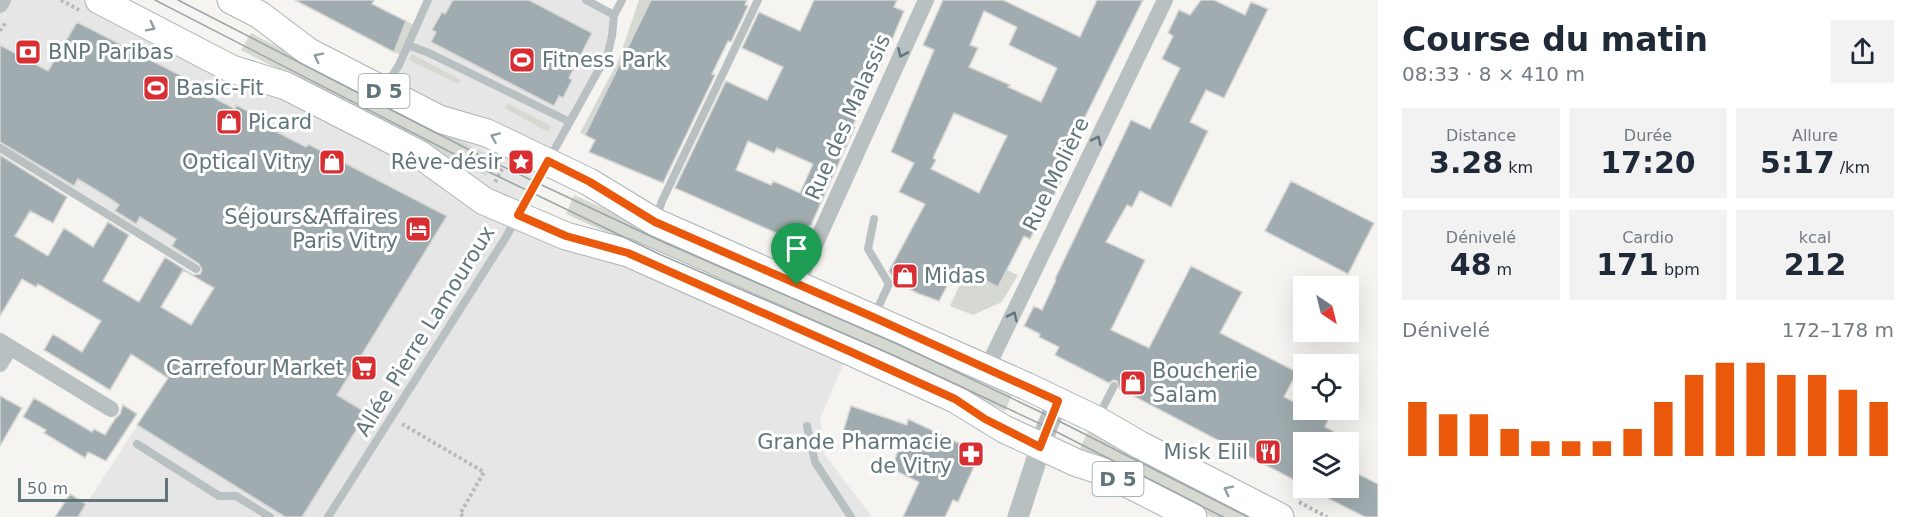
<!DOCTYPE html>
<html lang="fr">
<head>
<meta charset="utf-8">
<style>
	:root { --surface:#fff; --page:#f2f2f3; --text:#1f2937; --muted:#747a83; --accent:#ea580c }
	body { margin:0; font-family:"DejaVu Sans",sans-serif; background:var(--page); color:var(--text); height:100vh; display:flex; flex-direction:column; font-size:22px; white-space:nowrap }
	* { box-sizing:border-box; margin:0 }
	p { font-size:20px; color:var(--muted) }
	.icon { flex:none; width:33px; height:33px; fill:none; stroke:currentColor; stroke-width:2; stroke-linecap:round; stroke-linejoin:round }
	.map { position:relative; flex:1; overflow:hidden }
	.side { display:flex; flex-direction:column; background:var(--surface); width:540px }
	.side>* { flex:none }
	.needle { width:39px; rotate:145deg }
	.buttons { position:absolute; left:1293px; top:276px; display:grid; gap:12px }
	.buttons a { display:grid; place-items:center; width:66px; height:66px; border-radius:0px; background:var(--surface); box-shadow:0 6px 24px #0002; font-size:30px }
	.scale { position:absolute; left:18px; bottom:15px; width:150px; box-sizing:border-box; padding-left:6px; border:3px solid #61767b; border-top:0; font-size:16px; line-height:21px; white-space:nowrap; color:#61767b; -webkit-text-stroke:4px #fff; paint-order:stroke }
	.pin { position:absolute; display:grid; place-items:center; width:51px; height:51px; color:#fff; margin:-62px -26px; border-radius:50% 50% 50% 0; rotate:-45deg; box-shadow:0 0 6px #0007 }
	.pin .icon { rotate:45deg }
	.round { display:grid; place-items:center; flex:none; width:63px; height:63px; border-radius:0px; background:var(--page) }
	.head { display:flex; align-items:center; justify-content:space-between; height:102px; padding:0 24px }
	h1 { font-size:33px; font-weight:700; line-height:45px }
	.figures { display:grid; grid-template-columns:repeat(3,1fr); gap:9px; height:102px; padding:6px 24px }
	.figures div { display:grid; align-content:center; border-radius:0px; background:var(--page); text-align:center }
	.figures b { font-size:30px; font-weight:700 }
	.figures small { font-size:16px; font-weight:400 }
	.figures p { font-size:16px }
	.chart { height:168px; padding:12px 24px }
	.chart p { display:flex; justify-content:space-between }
	.chart svg { width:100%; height:108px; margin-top:6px; stroke:var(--accent); stroke-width:6 }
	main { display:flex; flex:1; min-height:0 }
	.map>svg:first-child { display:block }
</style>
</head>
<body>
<main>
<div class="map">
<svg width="1378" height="517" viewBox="0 0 1378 517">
	<rect width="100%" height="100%" fill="#f5f4f1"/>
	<path fill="#e5e6e5" d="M 3,0 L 99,0 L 364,126 L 428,0 L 586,0 L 614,15 L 612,36 L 518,215 L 849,351 L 820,419 L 825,455 L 872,517 L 78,517 L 223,293 L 196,269 L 0,148 L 0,5 Z"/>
	<path fill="#d6d9d1" d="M 639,0 L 651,0 L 585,135 L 580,133 L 619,59 Z
		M 406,21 L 414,25 L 400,55 L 394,52 Z
		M 251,33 L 494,158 L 486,176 L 241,50 Z
		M 412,54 L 461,80 L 458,84 L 409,60 Z
		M 507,103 L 551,126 L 548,132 L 505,108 Z
		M 574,195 L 1013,393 L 1005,411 L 566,214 Z
		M 1007,270 L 1018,275 L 1002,302 L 973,315 L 950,306 L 966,271 L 998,287 Z
		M 1089,429 L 1257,517 L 1212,517 L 1080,448 Z"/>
	<path fill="#a0acaf" stroke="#d6d6d4" stroke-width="1.5" fill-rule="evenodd" d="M 295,0 L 374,0 L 372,4 L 406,21 L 394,52 Z
		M 453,0 L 529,0 L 592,33 L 569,78 L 572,80 L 563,98 L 559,96 L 554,106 L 431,42 L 436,32 L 432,30 L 442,12 L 445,14 Z
		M 651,0 L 747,0 L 745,5 L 748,6 L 731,42 L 728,41 L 712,74 L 715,75 L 663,183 L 589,152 L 595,140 L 585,135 Z
		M 814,0 L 897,0 L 894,7 L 904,11 L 879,71 L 876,69 L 853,126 L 855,127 L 811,225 L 783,236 L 675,188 L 726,81 L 767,100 L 783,67 L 742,48 L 759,12 L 800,31 ZM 748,141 L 774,153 L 777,148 L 813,164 L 800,193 L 773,181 L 771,185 L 736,170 Z
		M 943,0 L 1003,0 L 1080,37 L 1097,0 L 1143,0 L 1077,133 L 1067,157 L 1072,159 L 1052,199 L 1050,198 L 1030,239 L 1024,236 L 998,287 L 957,267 L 939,301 L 917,293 L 895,281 L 889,271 L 925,204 L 899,192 L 914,163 L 891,152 L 934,50 L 923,45 ZM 984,11 L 1017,27 L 1009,45 L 1057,68 L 1041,102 L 1008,87 L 1010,85 L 969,67 L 978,48 L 970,45 ZM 954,113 L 1007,136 L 979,193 L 931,169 L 936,160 L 933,158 Z
		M 1201,0 L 1214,0 L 1245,15 L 1251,2 L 1268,9 L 1224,98 L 1206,90 L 1190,122 L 1208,131 L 1171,207 L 1140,191 L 1132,207 L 1127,205 L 1106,242 L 1145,260 L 1111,330 L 1149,348 L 1191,266 L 1242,292 L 1220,333 L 1297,372 L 1284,397 L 1304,407 L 1304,410 L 1308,410 L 1328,420 L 1325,427 L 1353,442 L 1304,442 L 1304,485 L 1120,389 L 1117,381 L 1113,380 L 1109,383 L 1055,355 L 1059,347 L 1039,337 L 1040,334 L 1024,326 L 1034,306 L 1042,310 L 1056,280 L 1055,279 L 1131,120 L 1150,129 L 1180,68 L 1162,59 L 1173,36 L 1168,33 L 1179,10 L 1190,15 Z
		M 77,22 L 199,85 L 197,89 L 235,109 L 236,105 L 271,123 L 269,128 L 306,147 L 308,144 L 447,216 L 337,395 L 367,413 L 302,517 L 285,517 L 137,425 L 168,378 L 131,354 L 110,390 L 44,350 L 53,334 L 82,352 L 101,321 L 38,284 L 36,287 L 22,279 L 0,316 L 0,155 L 67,197 L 53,223 L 30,211 L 15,236 L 48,256 L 64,228 L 93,247 L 108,222 L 129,235 L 103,281 L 139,302 L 165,257 L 193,275 L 200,274 L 202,270 L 199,264 L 172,246 L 176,239 L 140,217 L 136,224 L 115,211 L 119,205 L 111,199 L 78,179 L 74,186 L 0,142 L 0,45 L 48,71 ZM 183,270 L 214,288 L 191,325 L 161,307 Z
		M 1291,181 L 1374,223 L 1348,274 L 1265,231 Z
		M 0,396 L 22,408 L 0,446 Z
		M 34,398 L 92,432 L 94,429 L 105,435 L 115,419 L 120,414 L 123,405 L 137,414 L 106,461 L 88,452 L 85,458 L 44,433 L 46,430 L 23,417 Z
		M 851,406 L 907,425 L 908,419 L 980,453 L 958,502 L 953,500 L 945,517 L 903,517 L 919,482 L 892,469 L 898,450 L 864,439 L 858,444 L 854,435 L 843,432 Z
		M 1348,469 L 1378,484 L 1378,517 L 1365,517 L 1308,488 L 1348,488 Z
		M 70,494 L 86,504 L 78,517 L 55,517 Z"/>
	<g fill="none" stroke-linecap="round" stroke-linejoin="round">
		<defs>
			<path id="primary" d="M 99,0 L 232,69 L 286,86 L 419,154 L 484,201 L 566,236 L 628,253 L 849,351 L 955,399 L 1004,429 L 1077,463 L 1105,472 L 1193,517
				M 231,0 L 260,15 L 309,52 L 439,119 L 487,133 L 589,182 L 655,222 L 1026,386 L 1097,420 L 1140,445 L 1280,517"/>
		</defs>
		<use href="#primary" stroke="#adb4b6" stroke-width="29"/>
		<path stroke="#b6babb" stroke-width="4" stroke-dasharray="3 3" stroke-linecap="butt" d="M 61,0 L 79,10
			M 0,31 L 6,22
			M 495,182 L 503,167
			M 402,424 L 484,472 L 460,514 L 464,517
			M 1299,502 L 1327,517"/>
		<path stroke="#b9c0c1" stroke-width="8" d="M 586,0 L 614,15
			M 408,45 L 429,53 L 570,122
			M 385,87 L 399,65 L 428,0
			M 0,148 L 196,269
			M 656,219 L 662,201 L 758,0
			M 874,219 L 868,249 L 889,284 L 875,314
			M 1098,417 L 1114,386
			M 807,426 L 815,462 L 851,517
			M 137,444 L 219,496 L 236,496 L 270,517
			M 328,517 L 506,237 L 608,53 L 612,36 L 614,15 L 622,0"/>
		<path stroke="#b9c0c1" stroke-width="16" d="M 0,5 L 3,0
			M 797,285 L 926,0
			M 0,341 L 111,409
			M 0,364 L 10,348
			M 987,368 L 1165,0"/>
		<path stroke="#b9c0c1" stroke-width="21" d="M 1018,517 L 1047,427 L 1058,401"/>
		<use href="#primary" stroke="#fff" stroke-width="27"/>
		<path stroke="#9ba5a8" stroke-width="1.5" d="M 155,0 L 489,172 L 659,254 L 893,355 L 1047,427 L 1223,517
			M 178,0 L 493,162 L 663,242 L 898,344 L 1051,417 L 1248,517"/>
	</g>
	<defs><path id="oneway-chevron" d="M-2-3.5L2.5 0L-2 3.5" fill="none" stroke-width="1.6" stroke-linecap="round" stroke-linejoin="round" transform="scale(1.5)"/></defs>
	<g stroke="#909fa3">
		<use href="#oneway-chevron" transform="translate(151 27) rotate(27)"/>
		<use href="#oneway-chevron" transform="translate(318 57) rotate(-153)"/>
		<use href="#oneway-chevron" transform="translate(495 137) rotate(-156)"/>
		<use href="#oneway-chevron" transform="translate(1228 490) rotate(-153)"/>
	</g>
	<g stroke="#61767b">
		<use href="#oneway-chevron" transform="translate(902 53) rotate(114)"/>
		<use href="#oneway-chevron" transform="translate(1097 140) rotate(-64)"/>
		<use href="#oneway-chevron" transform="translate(1013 316) rotate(-64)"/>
	</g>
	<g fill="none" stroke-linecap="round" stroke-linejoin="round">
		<defs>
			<path id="route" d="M 548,161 L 590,182 L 655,222 L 873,317 L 1058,401 L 1040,447 L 985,419 L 955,399 L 849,351 L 628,253 L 566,236 L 518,215 Z"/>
		</defs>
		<use href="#route" stroke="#fff" stroke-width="12"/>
		<use href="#route" stroke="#ea580c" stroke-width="8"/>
	</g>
	<defs>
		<symbol id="bank-square" viewBox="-11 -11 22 22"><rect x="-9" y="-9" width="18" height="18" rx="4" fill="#d82e32" stroke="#fff"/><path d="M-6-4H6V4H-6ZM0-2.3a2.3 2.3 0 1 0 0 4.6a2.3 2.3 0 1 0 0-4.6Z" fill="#fff"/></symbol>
		<symbol id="stadium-square" viewBox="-11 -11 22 22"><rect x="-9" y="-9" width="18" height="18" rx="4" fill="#d82e32" stroke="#fff"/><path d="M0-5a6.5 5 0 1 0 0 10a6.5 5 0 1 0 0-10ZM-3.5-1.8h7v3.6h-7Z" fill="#fff"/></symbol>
		<symbol id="shop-square" viewBox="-11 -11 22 22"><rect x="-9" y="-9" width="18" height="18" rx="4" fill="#d82e32" stroke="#fff"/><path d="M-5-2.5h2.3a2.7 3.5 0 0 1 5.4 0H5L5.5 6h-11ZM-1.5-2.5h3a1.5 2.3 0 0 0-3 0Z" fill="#fff"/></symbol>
		<symbol id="sight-square" viewBox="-11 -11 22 22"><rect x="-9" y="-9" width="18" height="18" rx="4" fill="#d82e32" stroke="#fff"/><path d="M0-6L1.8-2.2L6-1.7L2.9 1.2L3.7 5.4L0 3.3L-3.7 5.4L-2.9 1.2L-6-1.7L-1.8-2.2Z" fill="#fff"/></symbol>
		<symbol id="hotel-square" viewBox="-11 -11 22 22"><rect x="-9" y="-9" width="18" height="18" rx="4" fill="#d82e32" stroke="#fff"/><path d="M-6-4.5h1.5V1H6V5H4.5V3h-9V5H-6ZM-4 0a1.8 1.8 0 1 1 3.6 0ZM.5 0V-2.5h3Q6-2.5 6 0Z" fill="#fff"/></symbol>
		<symbol id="supermarket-square" viewBox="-11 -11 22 22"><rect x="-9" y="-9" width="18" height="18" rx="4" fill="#d82e32" stroke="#fff"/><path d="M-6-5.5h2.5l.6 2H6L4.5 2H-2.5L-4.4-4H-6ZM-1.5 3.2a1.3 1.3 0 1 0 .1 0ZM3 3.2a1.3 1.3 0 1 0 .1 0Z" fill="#fff"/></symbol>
		<symbol id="restaurant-square" viewBox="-11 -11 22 22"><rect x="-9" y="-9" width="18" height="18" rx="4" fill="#d82e32" stroke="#fff"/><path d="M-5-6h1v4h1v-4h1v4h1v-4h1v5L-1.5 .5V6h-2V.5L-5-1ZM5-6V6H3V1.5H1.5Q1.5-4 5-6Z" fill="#fff"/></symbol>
		<symbol id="pharmacy-square" viewBox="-11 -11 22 22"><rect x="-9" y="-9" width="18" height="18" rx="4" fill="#d82e32" stroke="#fff"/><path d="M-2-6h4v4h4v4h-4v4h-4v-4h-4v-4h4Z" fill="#fff"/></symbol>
	</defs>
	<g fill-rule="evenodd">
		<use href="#bank-square" x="13" y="37" width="30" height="30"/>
		<use href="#stadium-square" x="507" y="45" width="30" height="30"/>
		<use href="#stadium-square" x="141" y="73" width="30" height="30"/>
		<use href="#shop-square" x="214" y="107" width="30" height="30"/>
		<use href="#shop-square" x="317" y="147" width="30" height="30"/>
		<use href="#sight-square" x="506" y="147" width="30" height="30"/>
		<use href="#hotel-square" x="403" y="214" width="30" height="30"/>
		<use href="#shop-square" x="890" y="261" width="30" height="30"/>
		<use href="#supermarket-square" x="349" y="353" width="30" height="30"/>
		<use href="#shop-square" x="1118" y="368" width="30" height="30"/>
		<use href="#restaurant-square" x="1253" y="437" width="30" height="30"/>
		<use href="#pharmacy-square" x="956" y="439" width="30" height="30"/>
	</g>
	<g text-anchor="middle" stroke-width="6" stroke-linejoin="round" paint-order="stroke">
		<g fill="#fff" stroke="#909fa3" stroke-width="1.5">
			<rect x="358.5" y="74" width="51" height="34" rx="4.5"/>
			<rect x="1092.5" y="462" width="51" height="34" rx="4.5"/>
		</g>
		<g font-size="20" font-weight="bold" fill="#61767b">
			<text x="384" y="98">D 5</text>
			<text x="1118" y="486">D 5</text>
		</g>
		<g font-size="21" fill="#61767b" stroke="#fff" text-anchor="start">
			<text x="48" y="59">BNP Paribas</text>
			<text x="542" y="67">Fitness Park</text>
			<text x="176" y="95">Basic-Fit</text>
			<text x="248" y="129">Picard</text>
			<text x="312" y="169" text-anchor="end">Optical Vitry</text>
			<text x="502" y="169" text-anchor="end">Rêve-désir</text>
			<text x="398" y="224" text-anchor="end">Séjours&amp;Affaires<tspan x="398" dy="24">Paris Vitry</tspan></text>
			<text x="924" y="283">Midas</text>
			<text x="344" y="375" text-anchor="end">Carrefour Market</text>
			<text x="1152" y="378">Boucherie<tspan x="1152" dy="24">Salam</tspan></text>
			<text x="952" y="449" text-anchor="end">Grande Pharmacie<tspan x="952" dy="24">de Vitry</tspan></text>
			<text x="1248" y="459" text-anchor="end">Misk Elil</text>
		</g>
		<g font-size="21" fill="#61767b" stroke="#fff">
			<text transform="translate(848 117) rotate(-66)" y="7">Rue des Malassis</text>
			<text transform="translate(1056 174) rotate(-64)" y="7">Rue Molière</text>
			<text transform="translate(425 331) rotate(-58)" y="7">Allée Pierre Lamouroux</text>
		</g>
	</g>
</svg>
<div class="buttons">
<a><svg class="needle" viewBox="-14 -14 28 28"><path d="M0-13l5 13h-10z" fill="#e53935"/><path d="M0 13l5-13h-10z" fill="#747a83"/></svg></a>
<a><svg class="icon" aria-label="locate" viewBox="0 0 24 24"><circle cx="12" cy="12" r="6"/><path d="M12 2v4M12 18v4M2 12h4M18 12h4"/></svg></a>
<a><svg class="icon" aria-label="layers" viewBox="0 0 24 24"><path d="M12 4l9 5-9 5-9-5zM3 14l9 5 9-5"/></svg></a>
</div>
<div class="scale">50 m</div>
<div class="pin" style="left:797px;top:285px;background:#1e9e55"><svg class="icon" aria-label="arrive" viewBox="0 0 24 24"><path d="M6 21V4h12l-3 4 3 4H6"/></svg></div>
</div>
<section class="side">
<div class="head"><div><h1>Course du matin</h1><p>08:33 · 8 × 410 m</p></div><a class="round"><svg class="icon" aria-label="share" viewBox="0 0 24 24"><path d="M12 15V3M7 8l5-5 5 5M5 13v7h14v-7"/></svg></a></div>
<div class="figures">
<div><p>Distance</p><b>3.28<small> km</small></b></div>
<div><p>Durée</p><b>17:20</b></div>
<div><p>Allure</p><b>5:17<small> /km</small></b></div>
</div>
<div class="figures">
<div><p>Dénivelé</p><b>48<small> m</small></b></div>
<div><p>Cardio</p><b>171<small> bpm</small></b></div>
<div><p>kcal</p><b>212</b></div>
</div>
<div class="chart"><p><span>Dénivelé</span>172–178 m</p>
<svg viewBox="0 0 160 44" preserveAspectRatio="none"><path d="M5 44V22M15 44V27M25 44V27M35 44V33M45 44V38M55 44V38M65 44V38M75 44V33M85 44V22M95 44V11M105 44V6M115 44V6M125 44V11M135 44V11M145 44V17M155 44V22"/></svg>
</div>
</section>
</main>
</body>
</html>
